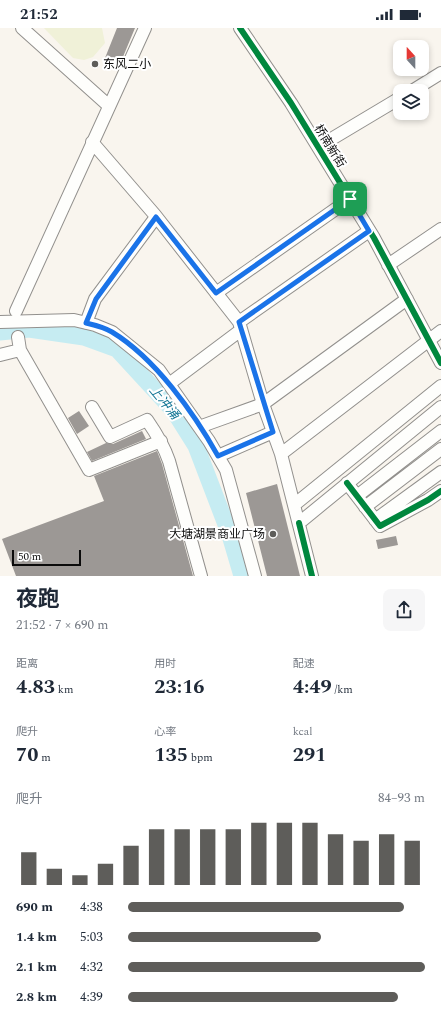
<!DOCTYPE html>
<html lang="zh">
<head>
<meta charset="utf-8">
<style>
	:root { --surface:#fff; --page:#f6f6f7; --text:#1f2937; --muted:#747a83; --accent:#5e5d5a }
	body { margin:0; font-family:Spectral,"Noto Sans SC",serif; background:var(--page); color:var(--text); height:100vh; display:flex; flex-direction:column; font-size:15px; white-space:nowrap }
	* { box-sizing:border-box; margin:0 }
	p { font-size:13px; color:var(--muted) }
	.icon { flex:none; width:22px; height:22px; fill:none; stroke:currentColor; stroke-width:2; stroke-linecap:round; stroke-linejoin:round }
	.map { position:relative; height:548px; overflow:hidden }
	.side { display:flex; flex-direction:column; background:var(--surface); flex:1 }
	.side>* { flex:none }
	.needle { width:26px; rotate:339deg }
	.buttons { position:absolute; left:393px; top:12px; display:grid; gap:8px }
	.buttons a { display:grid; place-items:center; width:36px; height:36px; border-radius:8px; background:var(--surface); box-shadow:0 2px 6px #0003; font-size:20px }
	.scale { position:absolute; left:12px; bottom:10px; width:69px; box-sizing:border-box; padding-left:4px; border:2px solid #0b0b0b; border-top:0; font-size:11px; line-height:14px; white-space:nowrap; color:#0b0b0b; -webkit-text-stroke:3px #fff; paint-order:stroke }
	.pin { position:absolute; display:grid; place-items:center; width:34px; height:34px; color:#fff; margin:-17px; border-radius:8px; box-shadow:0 2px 6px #0006 }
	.round { display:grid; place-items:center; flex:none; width:42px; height:42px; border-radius:8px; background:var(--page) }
	.headline { display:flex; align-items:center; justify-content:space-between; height:68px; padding:0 16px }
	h1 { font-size:22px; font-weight:700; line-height:30px }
	.metrics { display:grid; grid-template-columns:repeat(3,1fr); gap:6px; height:68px; padding:4px 16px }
	.metrics div { display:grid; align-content:center }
	.metrics b { font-size:20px; font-weight:700 }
	.metrics small { font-size:11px; font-weight:400 }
	.metrics p { font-size:11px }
	.chart { height:112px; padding:8px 16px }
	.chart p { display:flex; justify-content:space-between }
	.chart svg { width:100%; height:72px; margin-top:4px; stroke:var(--accent); stroke-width:6 }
	ul { padding:0 16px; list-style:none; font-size:13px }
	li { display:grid; grid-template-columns:64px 48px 1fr; align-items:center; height:30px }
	li i { height:10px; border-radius:5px; background:var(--accent) }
	.status { display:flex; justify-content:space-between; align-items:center; height:28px; padding:0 20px; background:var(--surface); direction:ltr }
	.status svg { height:11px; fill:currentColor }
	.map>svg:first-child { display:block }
</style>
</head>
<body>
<div class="status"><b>21:52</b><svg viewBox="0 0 49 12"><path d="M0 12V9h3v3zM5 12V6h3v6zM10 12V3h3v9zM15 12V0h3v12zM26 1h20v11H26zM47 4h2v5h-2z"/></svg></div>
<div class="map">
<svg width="441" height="548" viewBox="0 0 441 548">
	<rect width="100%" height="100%" fill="#f9f5ee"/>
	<path fill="#f0f1d8" d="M 44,0 L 102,0 L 105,15 L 93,29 L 84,32 L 73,30 Z"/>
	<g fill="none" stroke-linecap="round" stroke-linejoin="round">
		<path stroke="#c6ecf2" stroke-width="17" d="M 0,304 L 29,301 L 84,309 L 117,321 L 174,383 L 196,418 L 230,507 L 242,548"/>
	</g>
	<path fill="#9c9895" d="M 117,0 L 135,0 L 120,36 L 105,30 Z
		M 79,383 L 89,398 L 77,406 L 68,390 Z
		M 142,403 L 146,411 L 92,433 L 87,424 L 106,415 L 113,416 Z
		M 157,423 L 162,436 L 193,548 L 16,548 L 2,511 L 104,473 L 94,448 Z
		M 277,456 L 300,548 L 267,548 L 246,465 Z
		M 396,508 L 398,517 L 378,521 L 376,512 Z"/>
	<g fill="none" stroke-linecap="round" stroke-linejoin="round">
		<defs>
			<path id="minor" d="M 22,0 L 109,78
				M 240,0 L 291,75 L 374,210 L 441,335
				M 412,63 L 441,45
				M 92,114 L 155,187 L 239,294 L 263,376 L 281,426 L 312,548
				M 318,119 L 400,70
				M 388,237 L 441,201
				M 216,265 L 350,171
				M 16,283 L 145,0
				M 0,294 L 74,292 L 95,297 L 112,304 L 159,342 L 209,413 L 226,442 L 255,548
				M 239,294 L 369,203
				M 86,295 L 95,271 L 156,189
				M 18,309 L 20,322 L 89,442 L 161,413
				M 0,327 L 20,322
				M 169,356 L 241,302
				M 92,379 L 110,409 L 147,392 C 156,405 164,418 169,433 L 201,548
				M 199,399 L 263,376 L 407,271
				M 281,426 L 441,303
				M 218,428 L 273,404
				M 347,455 L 380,498 L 428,472 L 441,463
				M 357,468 L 441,403
				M 294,477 L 441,358
				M 365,479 L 441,421
				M 375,492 L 441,444
				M 299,495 L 441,379"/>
		</defs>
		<use href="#minor" stroke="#92908d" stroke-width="14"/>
		<use href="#minor" stroke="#fefefc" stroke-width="12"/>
		<defs>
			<path id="cycleway" d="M 240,0 L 291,75 L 374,210 L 441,335
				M 347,455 L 380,498 L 428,472 L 441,463
				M 299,495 L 312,548"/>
		</defs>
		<use href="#cycleway" stroke="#fff" stroke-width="8"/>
		<use href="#cycleway" stroke="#00873e" stroke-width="6"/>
	</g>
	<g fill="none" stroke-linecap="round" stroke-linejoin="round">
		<defs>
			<path id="route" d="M 350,171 L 369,203 L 239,294 L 273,404 L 218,428 C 194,385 155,330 112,304 C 105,300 95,297 86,295 L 96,271 L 156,189 L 216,265 Z"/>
		</defs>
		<use href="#route" stroke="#fff" stroke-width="8"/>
		<use href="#route" stroke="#1a73e8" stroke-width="5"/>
	</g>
	<g fill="#5e5d5a" stroke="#fff" stroke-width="1.5">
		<circle cx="95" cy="36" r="4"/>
		<circle cx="273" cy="506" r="4"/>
	</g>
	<g text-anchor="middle" stroke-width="4" stroke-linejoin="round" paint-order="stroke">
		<g font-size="12" fill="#0b0b0b" stroke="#fff" text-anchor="start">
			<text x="103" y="40">东风二小</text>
			<text x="265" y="510" text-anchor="end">大塘湖景商业广场</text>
		</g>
		<g font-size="12" fill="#0b0b0b" stroke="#fff">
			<text transform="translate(330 118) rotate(58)" y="4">桥南新街</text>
		</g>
		<g font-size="13" font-style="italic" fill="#197a98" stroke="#fff">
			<text transform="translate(165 374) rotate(50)" y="5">上冲涌</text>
		</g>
	</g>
</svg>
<div class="buttons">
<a><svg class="needle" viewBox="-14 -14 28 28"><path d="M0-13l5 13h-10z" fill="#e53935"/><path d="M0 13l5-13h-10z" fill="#747a83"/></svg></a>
<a><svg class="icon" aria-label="layers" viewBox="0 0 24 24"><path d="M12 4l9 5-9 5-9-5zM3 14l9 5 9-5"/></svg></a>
</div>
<div class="scale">50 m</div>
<div class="pin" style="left:350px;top:171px;background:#1e9e55"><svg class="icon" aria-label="arrive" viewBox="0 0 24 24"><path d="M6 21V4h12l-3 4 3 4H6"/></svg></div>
</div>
<section class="side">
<div class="headline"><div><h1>夜跑</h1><p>21:52 · 7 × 690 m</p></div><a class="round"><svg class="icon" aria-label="share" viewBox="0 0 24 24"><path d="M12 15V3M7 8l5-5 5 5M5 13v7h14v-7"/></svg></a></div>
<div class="metrics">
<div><p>距离</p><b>4.83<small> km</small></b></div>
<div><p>用时</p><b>23:16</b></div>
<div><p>配速</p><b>4:49<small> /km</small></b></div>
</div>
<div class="metrics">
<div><p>爬升</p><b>70<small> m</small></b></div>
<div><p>心率</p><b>135<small> bpm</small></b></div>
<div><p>kcal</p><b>291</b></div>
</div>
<div class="chart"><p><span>爬升</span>84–93 m</p>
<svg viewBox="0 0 160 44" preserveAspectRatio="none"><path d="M5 44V24M15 44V34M25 44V38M35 44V31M45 44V20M55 44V10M65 44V10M75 44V10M85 44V10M95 44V6M105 44V6M115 44V6M125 44V13M135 44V17M145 44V13M155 44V17"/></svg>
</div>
<ul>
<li><b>690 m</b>4:38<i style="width:93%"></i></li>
<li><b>1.4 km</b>5:03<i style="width:65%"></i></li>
<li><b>2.1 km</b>4:32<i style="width:100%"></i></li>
<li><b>2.8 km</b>4:39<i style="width:91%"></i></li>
</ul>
</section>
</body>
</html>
